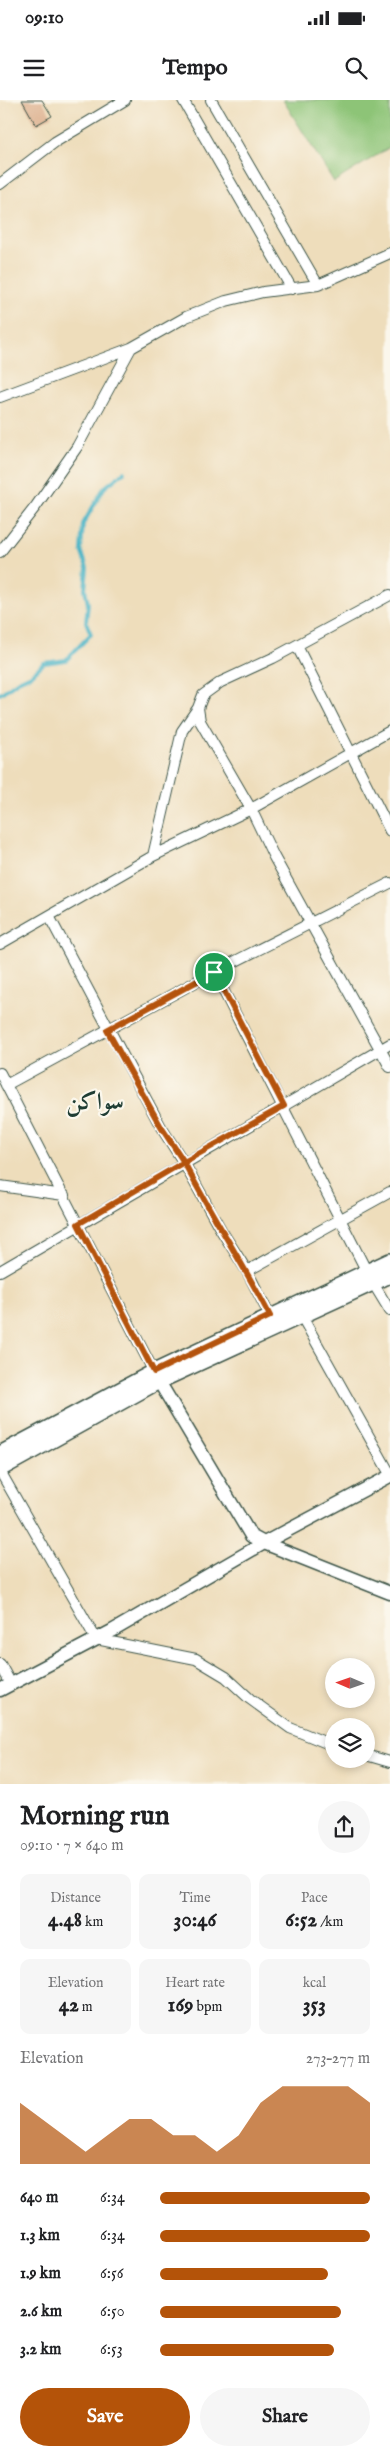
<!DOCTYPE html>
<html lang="en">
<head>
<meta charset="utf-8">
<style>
	:root { --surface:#fff; --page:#f6f6f6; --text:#202124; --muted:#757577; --accent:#b45309 }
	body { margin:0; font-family:"IM FELL English",Amiri,serif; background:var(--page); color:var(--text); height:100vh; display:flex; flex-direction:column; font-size:19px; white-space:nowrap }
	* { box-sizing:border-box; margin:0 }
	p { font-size:16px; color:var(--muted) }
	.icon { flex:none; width:28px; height:28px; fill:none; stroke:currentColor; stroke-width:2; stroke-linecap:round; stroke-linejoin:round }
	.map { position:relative; height:1684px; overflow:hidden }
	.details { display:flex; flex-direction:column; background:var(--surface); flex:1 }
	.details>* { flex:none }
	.needle { width:32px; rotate:272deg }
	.fabs { position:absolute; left:325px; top:1558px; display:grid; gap:10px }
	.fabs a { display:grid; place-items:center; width:50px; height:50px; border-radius:50%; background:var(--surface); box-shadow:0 2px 8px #0003; font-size:25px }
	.pin { position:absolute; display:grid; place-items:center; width:42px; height:42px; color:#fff; margin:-21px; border:2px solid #fff; border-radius:50%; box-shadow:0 1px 5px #0007 }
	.round { display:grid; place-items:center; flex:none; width:52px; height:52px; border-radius:26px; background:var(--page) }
	.summary { display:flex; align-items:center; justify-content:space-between; height:85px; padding:0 20px }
	h1 { font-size:28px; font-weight:700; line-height:38px }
	.metrics { display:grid; grid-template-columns:repeat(3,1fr); gap:8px; height:85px; padding:5px 20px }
	.metrics div { display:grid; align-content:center; border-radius:10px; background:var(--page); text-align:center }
	.metrics b { font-size:21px; font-weight:700 }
	.metrics small { font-size:14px; font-weight:400 }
	.metrics p { font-size:14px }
	.chart { height:140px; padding:10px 20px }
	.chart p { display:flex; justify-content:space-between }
	.chart svg { width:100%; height:90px; margin-top:5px; fill:var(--accent); opacity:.7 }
	.button { display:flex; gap:10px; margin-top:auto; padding:10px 20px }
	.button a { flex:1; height:58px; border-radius:30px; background:var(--accent); color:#fff; font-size:20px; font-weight:700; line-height:58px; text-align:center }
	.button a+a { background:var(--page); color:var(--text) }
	ul { padding:0 20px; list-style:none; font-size:16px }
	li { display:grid; grid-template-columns:80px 60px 1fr; align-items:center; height:38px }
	li i { height:12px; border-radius:6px; background:var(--accent) }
	.status { display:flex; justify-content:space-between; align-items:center; height:35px; padding:0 25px; background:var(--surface); direction:ltr }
	.status svg { height:14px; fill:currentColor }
	header { display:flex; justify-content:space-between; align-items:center; height:65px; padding:0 20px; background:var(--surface); font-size:22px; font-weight:700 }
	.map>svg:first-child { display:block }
</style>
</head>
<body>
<div class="status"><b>09:10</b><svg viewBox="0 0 49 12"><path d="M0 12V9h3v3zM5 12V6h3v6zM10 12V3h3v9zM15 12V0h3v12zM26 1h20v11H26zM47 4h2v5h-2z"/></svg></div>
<header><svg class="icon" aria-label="menu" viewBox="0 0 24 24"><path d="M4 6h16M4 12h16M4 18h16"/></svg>Tempo<svg class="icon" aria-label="search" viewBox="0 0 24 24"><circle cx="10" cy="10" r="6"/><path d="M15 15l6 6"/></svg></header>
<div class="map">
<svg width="390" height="1684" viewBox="0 0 390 1684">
	<rect width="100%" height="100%" fill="#fbf7ec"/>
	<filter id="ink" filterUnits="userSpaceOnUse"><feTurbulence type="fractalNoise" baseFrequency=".02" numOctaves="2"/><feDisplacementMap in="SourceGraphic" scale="10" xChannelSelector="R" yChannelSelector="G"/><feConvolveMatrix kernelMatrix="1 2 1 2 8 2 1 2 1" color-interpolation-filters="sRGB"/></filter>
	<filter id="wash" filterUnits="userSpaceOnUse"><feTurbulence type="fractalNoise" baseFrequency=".0096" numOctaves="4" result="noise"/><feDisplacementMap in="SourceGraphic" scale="20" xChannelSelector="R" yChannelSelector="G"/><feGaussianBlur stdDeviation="1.12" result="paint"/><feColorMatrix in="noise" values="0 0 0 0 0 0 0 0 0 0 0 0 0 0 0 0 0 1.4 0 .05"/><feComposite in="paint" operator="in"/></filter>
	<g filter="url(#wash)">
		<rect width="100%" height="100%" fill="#edb"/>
		<path fill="#8dc477" stroke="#568056" d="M 283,0 L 390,0 L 390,47 L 334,82 Z"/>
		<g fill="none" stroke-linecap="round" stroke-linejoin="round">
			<path stroke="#48b3c5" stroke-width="4" d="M 0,594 L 18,581 L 31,575 L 44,563 L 66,560 L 91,534 L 86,522 L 88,504 L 85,489 L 87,468 L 81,450 L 83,424 L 104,388 L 124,372"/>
		</g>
		<g id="blocks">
			<path fill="#dfb594" d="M 22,0 L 42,0 L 52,16 L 36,25 Z"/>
		</g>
	</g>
	<g filter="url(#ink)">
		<use href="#blocks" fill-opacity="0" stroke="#3e5548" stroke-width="1"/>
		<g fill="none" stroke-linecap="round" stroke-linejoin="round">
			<defs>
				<path id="minor" d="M 183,0 L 292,189
					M 211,0 L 318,185
					M 0,84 L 55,42 L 125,0
					M 0,297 L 131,248 L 186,217 L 226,201 L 263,192 L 318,185 L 390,153
					M 0,452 L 36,406 L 77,347 L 131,248
					M 297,546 L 390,731
					M 198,608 L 200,621 L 251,709 L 274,757 L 390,967
					M 153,756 L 182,631 L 198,608 L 203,595 L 221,582 L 273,558 L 390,495
					M 49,816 L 161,1027 L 184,1063 L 221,1130 L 247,1171 L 270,1216
					M 0,844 L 153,756 L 251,709 L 390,631
					M 214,872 L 367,1172
					M 0,973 L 154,1272
					M 6,985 L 214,872 L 390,783
					M 0,1086 L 64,1095
					M 0,1171 L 390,944
					M 247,1171 L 390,1092
					M 373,1183 L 390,1211
					M 301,1215 L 390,1374
					M 0,1371 L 96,1539 L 196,1559 L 226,1577 L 250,1599 L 290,1628 L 334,1646
					M 0,1564 L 11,1584
					M 366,1655 L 390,1662"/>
				<path id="tertiary" d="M 154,1273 L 251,1436 L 264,1443 L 390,1493
					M 0,1590 L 112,1531 L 264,1443 L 390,1376"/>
				<path id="primary" d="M 0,1354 L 154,1272 L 390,1161
					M 0,1369 L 159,1281 L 390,1175"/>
			</defs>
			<use href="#minor" stroke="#3e5548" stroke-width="12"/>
			<use href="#tertiary" stroke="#3e5548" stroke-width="15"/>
			<use href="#primary" stroke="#3e5548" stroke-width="18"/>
			<use href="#minor" stroke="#fff" stroke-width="10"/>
			<use href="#tertiary" stroke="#fff" stroke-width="12"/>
			<use href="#primary" stroke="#fff" stroke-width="15"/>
		</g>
	</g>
	<g fill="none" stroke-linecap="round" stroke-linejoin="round" filter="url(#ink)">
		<defs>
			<path id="route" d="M 214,872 L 107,930 L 161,1027 L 184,1062 L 78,1124 L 154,1272 L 270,1216 C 243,1163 211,1115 184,1062 L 284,1006 L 214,872"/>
		</defs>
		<use href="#route" stroke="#fff" stroke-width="10"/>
		<use href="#route" stroke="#b45309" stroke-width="6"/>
	</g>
	<g text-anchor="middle" stroke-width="4.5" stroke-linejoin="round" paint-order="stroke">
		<g font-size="24" font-weight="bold" fill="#1f3d34" stroke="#fbf7ec">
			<text x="95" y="1009">سواكن</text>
		</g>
	</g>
</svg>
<div class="fabs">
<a><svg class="needle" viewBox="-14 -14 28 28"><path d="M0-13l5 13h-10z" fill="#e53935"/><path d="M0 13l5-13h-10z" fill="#757577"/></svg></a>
<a><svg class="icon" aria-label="layers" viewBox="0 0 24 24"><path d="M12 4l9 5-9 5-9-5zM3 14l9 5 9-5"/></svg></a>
</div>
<div class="pin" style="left:214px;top:872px;background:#1e9e55"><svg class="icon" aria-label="arrive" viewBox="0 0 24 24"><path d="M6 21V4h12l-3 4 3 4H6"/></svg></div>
</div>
<section class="details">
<div class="summary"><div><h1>Morning run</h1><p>09:10 · 7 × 640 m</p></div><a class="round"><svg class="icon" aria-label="share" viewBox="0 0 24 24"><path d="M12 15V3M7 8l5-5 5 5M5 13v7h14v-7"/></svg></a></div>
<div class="metrics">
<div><p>Distance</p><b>4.48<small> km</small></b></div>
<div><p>Time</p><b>30:46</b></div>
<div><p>Pace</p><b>6:52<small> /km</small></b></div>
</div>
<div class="metrics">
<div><p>Elevation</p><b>42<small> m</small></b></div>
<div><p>Heart rate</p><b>169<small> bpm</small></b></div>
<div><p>kcal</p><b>353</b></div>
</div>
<div class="chart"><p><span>Elevation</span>273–277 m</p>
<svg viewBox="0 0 160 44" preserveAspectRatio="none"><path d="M0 44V14L10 22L20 30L30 38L40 30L50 22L60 22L70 30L80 30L90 38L100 30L110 14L120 6L130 6L140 6L150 6L160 14V44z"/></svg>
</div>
<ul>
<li><b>640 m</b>6:34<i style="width:100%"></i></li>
<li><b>1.3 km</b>6:34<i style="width:100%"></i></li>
<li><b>1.9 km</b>6:56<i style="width:80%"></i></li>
<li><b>2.6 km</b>6:50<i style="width:86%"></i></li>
<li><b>3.2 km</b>6:53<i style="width:83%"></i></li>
</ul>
<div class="button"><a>Save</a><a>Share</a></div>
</section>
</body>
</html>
